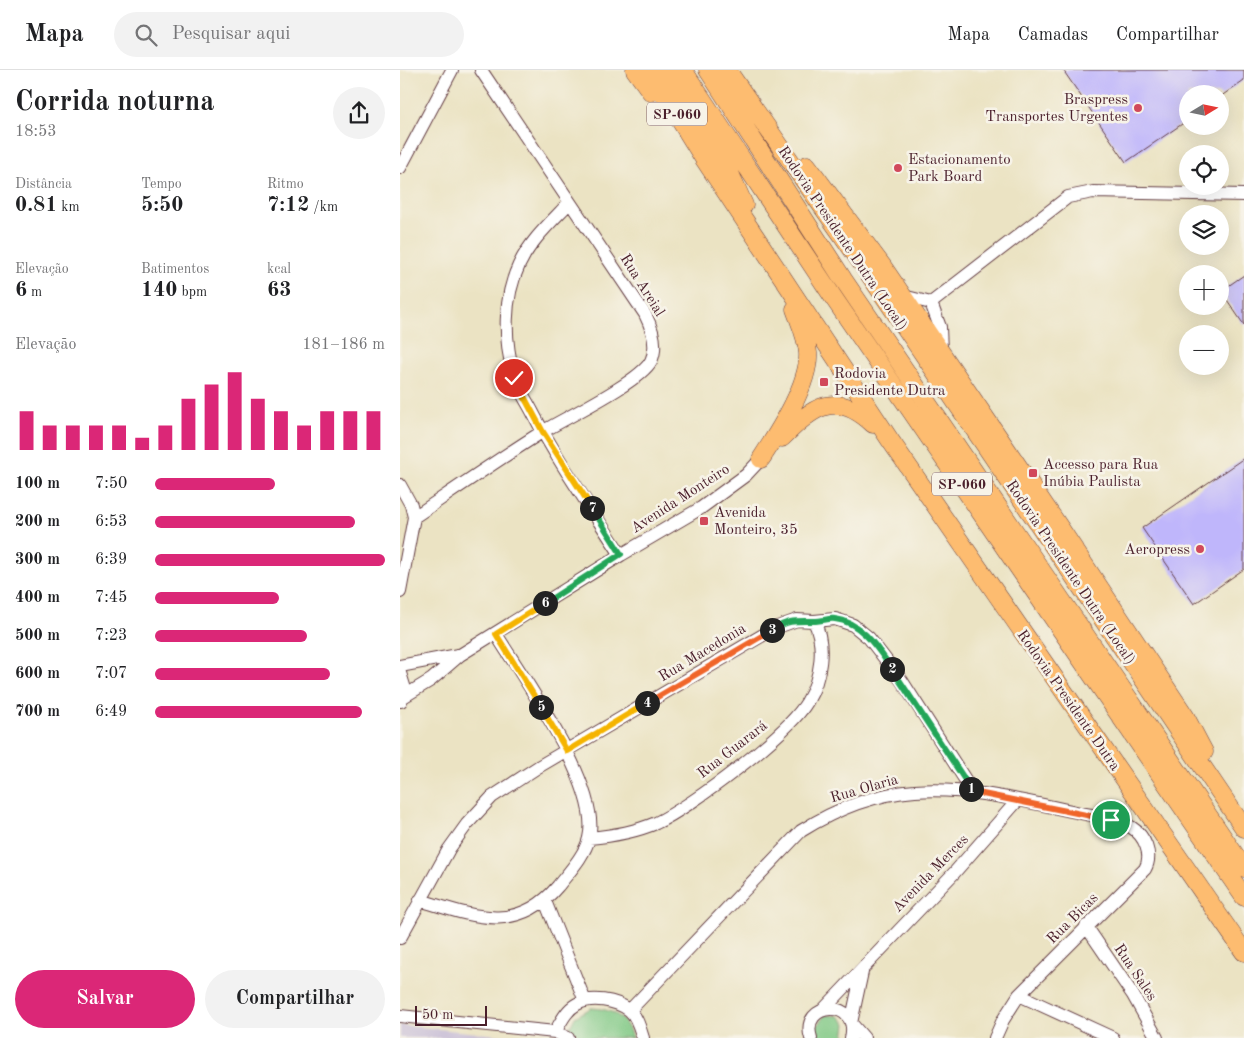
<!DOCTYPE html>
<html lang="pt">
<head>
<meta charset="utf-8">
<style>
	:root { --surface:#fff; --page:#f2f2f2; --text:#202124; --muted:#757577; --line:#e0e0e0; --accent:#db2777 }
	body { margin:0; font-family:"Old Standard TT",serif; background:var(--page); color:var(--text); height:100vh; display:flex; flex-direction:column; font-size:19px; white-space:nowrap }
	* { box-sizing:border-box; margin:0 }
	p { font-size:16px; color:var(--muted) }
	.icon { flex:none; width:28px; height:28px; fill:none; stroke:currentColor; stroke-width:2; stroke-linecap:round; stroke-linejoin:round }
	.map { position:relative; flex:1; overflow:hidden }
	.sheet { display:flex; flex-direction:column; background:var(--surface); width:400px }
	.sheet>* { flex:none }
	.needle { width:32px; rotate:80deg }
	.controls { position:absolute; left:779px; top:15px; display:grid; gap:10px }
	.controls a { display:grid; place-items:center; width:50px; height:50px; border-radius:50%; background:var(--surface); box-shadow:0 5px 20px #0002; font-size:25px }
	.scale { position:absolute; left:15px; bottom:12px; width:72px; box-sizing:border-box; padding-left:5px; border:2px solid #4a1f2b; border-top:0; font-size:14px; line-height:18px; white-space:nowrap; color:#4a1f2b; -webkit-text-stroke:4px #f7f3e8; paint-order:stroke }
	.pin { position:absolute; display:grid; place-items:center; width:42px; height:42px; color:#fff; margin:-21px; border:2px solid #fff; border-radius:50%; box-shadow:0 1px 5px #0007 }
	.km { position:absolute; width:25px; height:25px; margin:-12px; border-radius:50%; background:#222; color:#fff; font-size:14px; line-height:25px; text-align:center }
	.round { display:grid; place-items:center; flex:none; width:52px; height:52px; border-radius:26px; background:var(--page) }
	.headline { display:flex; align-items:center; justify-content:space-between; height:85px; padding:0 15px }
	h1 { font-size:28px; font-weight:800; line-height:38px }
	.figures { display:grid; grid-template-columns:repeat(3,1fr); gap:8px; height:85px; padding:5px 15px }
	.figures div { display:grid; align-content:center }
	.figures b { font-size:21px; font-weight:800 }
	.figures small { font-size:14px; font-weight:400 }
	.figures p { font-size:14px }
	.chart { height:140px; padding:10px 15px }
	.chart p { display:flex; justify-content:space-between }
	.chart svg { width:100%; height:90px; margin-top:5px; stroke:var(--accent); stroke-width:6 }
	.button { display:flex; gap:10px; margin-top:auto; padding:10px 15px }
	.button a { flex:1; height:58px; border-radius:30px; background:var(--accent); color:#fff; font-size:20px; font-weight:800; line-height:58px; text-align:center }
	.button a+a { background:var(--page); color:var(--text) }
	ul { padding:0 15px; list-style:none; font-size:16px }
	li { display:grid; grid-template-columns:80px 60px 1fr; align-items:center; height:38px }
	li i { height:12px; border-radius:6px; background:var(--accent) }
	header { display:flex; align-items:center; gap:30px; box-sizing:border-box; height:70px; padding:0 25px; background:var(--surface); border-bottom:1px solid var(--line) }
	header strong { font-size:24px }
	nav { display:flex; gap:28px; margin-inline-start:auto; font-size:18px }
	.search { width:350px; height:45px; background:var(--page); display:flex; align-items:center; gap:12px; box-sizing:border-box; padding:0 18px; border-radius:28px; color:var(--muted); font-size:19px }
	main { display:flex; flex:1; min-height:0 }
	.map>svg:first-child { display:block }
</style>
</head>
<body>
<header>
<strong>Mapa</strong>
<div class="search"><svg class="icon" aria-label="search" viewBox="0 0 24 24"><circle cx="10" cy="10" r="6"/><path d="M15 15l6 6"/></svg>Pesquisar aqui</div>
<nav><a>Mapa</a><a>Camadas</a><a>Compartilhar</a></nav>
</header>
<main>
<section class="sheet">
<div class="headline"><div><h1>Corrida noturna</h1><p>18:53</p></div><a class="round"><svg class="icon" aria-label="share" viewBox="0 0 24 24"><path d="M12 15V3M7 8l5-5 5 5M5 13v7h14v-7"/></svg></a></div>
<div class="figures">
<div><p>Distância</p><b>0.81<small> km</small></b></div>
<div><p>Tempo</p><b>5:50</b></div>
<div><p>Ritmo</p><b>7:12<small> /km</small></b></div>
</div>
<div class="figures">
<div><p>Elevação</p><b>6<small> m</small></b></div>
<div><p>Batimentos</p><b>140<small> bpm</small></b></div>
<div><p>kcal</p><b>63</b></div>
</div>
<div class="chart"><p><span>Elevação</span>181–186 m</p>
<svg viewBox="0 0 160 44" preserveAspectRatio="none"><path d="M5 44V25M15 44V32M25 44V32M35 44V32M45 44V32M55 44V38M65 44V32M75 44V19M85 44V12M95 44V6M105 44V19M115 44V25M125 44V32M135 44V25M145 44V25M155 44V25"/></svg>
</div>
<ul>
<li><b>100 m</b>7:50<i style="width:52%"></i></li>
<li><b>200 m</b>6:53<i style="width:87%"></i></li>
<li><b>300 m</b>6:39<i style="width:100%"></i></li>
<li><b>400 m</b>7:45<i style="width:54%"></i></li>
<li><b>500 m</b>7:23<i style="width:66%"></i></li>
<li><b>600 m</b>7:07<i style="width:76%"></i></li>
<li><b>700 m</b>6:49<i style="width:90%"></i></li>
</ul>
<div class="button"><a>Salvar</a><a>Compartilhar</a></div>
</section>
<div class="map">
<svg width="844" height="968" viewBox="0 0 844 968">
	<rect width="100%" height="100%" fill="#f7f3e8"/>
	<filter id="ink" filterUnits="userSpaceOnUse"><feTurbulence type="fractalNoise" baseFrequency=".02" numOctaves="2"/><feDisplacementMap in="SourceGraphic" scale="10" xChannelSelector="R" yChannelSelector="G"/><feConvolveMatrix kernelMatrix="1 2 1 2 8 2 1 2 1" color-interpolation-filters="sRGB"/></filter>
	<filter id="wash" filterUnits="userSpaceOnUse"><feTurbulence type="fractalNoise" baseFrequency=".0096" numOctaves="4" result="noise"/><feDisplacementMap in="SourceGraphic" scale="20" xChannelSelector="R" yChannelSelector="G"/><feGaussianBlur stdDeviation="1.12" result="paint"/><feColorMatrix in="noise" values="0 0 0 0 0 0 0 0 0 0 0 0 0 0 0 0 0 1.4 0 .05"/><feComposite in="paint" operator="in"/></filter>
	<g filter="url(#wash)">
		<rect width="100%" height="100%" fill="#ebe3c3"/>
		<path fill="#c9bfd7" d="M 0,955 L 126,968 L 0,968 Z"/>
		<path fill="#81c986" stroke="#667458" d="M 191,938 C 212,939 226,946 232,968 L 185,968 L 169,959 L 175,947 Z
			M 425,945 L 439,946 L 446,954 L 444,968 L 418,968 L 416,957 Z"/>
		<g id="blocks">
			<path fill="#bfb6fb" d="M 663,0 L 844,0 L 844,10 L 820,27 L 820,24 L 788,24 L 788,50 L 726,92 Z
				M 844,205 L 844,255 L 821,221 Z
				M 844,388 L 844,499 L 794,534 L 742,458 Z"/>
		</g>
	</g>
	<g filter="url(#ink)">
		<use href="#blocks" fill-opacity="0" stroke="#623c42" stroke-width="1"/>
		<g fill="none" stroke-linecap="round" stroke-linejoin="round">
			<defs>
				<path id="minor" d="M 0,98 L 52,0
					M 169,133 C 151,152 130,171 119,195 C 103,229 104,270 114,306 C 118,319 127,331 133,343 C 158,392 191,438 221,485
					M 503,226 L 531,233
					M 531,233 L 668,127 L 693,122 L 844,125
					M 531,233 L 540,257 L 541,281
					M 0,415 L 11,435 L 14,447 L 0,522
					M 14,447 C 57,418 99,389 142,362 C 165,348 240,312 251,291 C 258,277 252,258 245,244 L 81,0
					M 0,596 L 58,585
					M 0,603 L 5,619 L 1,631
					M 3,627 L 31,610 L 60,585 L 221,485 L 301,438 L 346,405 L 361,389
					M 189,768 C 212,766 235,762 256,753 C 291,737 388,664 407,632 C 421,609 426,575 414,551
					M 20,830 C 72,846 117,865 158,816 C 169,802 185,785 189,768 C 202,718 123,608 96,564
					M 145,831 L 185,931
					M 686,856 L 733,925 L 757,968
					M 0,868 L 49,779 L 67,754 L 92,727 L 138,697 L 375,558 L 397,550 L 414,551 L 435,549 L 453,555 L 469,568 L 502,611 L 573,722
					M 462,902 L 451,953 L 464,968
					M 619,925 L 713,968
					M 230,940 L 401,761 C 436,739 473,724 515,721 C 569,717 623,731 676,742 C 694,746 715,748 731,757 C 745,766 753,785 745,799 L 619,925 L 603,950 L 595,968
					M 423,940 L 554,803 L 618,730
					M 0,946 L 155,962 L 168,968
					M 155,962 C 161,952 166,940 177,934 C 191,926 216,930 229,940 C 237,946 240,959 243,968
					M 411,968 C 399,931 461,928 451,968"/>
				<path id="highway" d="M 235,0 L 251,22
					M 249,0 L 304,89 L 490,370 L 844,882
					M 264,0 L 329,101 L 344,135
					M 283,0 L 433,227 L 844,827
					M 308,0 L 443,209 L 844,798
					M 327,0 L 463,195 L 844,758
					M 407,95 L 483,197 L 654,449 L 785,646 L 804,682
					M 382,368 C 412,337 436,319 473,354
					M 361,389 C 377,364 410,314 408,283 C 407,268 400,253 395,239"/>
			</defs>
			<use href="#minor" stroke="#623c42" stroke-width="14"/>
			<use href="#highway" stroke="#623c42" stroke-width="19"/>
			<use href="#minor" stroke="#fff" stroke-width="12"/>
			<use href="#highway" stroke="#fdbc6f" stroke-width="18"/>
		</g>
	</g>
	<g fill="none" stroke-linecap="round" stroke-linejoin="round" filter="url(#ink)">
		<defs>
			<path id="split-1" d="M 571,719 L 573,722 L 711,750"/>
			<path id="split-2" d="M 492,599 L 571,719"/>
			<path id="split-3" d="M 372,560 C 390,549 396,551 416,551 C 422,551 429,548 435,549 C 462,552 478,579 492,599"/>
			<path id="split-4" d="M 247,633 L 372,560"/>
			<path id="split-5" d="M 141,637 L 167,681 L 247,633"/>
			<path id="split-6" d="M 141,637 L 96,564 L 145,533"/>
			<path id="split-7" d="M 145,533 L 221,484 L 192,438"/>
			<path id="split-8" d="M 114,308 L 143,362 L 192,438"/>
		</defs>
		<use href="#split-1" stroke="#fff" stroke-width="10"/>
		<use href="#split-2" stroke="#fff" stroke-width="10"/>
		<use href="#split-3" stroke="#fff" stroke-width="10"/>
		<use href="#split-4" stroke="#fff" stroke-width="10"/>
		<use href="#split-5" stroke="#fff" stroke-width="10"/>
		<use href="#split-6" stroke="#fff" stroke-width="10"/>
		<use href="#split-7" stroke="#fff" stroke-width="10"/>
		<use href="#split-8" stroke="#fff" stroke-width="10"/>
		<use href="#split-1" stroke="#f0652b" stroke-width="6"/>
		<use href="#split-2" stroke="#22a559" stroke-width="6"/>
		<use href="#split-3" stroke="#22a559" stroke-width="6"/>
		<use href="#split-4" stroke="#f0652b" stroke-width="6"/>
		<use href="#split-5" stroke="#f5b400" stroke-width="6"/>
		<use href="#split-6" stroke="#f5b400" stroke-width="6"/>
		<use href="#split-7" stroke="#22a559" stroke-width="6"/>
		<use href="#split-8" stroke="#f5b400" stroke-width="6"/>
	</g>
	<g fill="#d1495b" stroke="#f7f3e8" stroke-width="2">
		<circle cx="738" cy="38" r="5"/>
		<circle cx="498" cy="98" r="5"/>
		<rect x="419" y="307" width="10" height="10" rx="2.5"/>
		<rect x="628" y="398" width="10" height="10" rx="2.5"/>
		<rect x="299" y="446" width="10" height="10" rx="2.5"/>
		<circle cx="800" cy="479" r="5"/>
	</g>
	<g text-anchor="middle" stroke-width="5" stroke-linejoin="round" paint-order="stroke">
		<g fill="#f7f3e8" stroke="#7e5f64" stroke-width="1">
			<rect x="247" y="32.5" width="60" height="23" rx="4"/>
			<rect x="532" y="402.5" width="60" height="23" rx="4"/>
		</g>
		<g font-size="14" font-weight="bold" fill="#4a1f2b">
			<text x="277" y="49">SP-060</text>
			<text x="562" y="419">SP-060</text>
		</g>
		<g font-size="15" fill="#4a1f2b" stroke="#f7f3e8" text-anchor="start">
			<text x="728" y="34" text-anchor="end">Braspress<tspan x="728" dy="17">Transportes Urgentes</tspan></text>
			<text x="508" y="94">Estacionamento<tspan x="508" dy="17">Park Board</tspan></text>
			<text x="434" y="308">Rodovia<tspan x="434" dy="17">Presidente Dutra</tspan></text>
			<text x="643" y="399">Accesso para Rua<tspan x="643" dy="17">Inúbia Paulista</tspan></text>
			<text x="314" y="447">Avenida<tspan x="314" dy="17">Monteiro, 35</tspan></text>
			<text x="790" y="484" text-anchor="end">Aeropress</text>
		</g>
		<g font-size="15" fill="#4a1f2b" stroke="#f7f3e8">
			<text transform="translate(443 168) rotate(56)" y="5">Rodovia Presidente Dutra (Local)</text>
			<text transform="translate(243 215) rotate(58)" y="5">Rua Areial</text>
			<text transform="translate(280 428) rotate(-33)" y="5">Avenida Monteiro</text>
			<text transform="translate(671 502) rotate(56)" y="5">Rodovia Presidente Dutra (Local)</text>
			<text transform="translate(302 582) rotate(-31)" y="5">Rua Macedonia</text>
			<text transform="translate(669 630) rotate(55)" y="5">Rodovia Presidente Dutra</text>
			<text transform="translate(332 679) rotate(-38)" y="5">Rua Guarará</text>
			<text transform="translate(464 718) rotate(-16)" y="5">Rua Olaria</text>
			<text transform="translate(530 803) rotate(-46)" y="5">Avenida Merces</text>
			<text transform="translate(672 848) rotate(-45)" y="5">Rua Bicas</text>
			<text transform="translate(736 902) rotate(56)" y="5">Rua Sales</text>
		</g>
	</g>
</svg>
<div class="controls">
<a><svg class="needle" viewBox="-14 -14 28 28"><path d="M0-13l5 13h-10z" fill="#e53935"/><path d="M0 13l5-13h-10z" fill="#757577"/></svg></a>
<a><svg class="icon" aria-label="locate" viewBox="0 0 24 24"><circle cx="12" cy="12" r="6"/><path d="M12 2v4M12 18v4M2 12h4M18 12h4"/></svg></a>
<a><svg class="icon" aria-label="layers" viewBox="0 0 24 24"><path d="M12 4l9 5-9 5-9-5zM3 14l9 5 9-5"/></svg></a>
<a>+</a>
<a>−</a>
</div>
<div class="scale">50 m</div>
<div class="pin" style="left:711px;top:750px;background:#1e9e55"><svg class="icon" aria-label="arrive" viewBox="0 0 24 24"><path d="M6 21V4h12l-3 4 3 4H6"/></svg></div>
<div class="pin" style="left:114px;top:308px;background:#d93025"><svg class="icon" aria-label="check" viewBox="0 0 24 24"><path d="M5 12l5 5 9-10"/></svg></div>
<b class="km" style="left:571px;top:719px">1</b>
<b class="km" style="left:492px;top:599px">2</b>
<b class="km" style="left:372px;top:560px">3</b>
<b class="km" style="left:247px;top:633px">4</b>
<b class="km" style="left:141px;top:637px">5</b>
<b class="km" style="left:145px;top:533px">6</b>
<b class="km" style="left:192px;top:438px">7</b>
</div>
</main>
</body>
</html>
